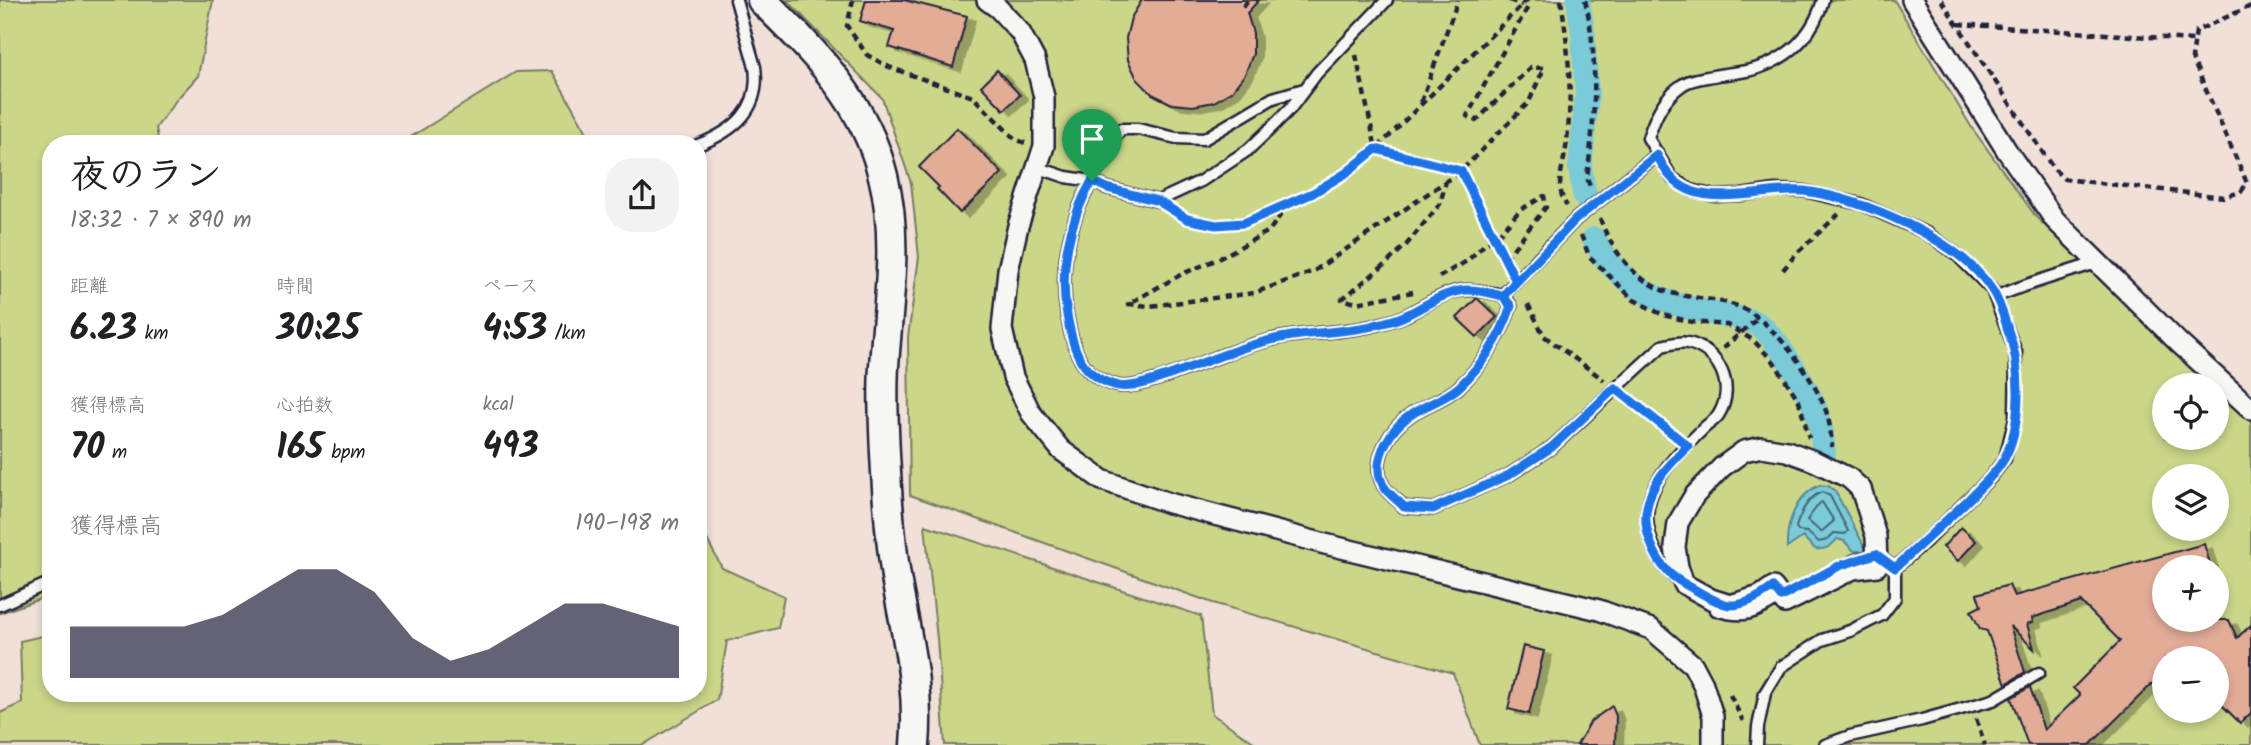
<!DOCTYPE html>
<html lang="ja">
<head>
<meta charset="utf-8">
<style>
	:root { --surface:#fff; --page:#f2f2f2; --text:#202124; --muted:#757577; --accent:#22223b }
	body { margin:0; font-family:Kalam,"Klee One",sans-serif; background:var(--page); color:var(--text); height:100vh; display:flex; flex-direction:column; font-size:26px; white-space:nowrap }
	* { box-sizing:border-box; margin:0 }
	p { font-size:23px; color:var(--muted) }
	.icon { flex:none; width:38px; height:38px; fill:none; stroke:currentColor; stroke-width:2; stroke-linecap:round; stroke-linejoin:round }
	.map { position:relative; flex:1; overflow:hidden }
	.sheet { position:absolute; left:42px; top:135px; width:665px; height:567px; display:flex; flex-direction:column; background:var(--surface); border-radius:28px; box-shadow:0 4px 10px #0003 }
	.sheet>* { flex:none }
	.controls { position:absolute; left:2152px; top:373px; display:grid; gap:14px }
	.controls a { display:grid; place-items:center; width:77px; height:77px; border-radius:50%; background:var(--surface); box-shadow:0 4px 10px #0003; font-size:35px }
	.pin { position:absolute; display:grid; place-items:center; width:60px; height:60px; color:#fff; margin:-72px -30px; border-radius:50% 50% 50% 0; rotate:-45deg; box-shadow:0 0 7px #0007 }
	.pin .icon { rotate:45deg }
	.round { display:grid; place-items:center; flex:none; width:74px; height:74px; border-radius:28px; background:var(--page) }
	.summary { display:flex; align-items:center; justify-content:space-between; height:119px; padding:0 28px }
	h1 { font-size:38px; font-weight:700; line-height:52px }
	.metrics { display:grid; grid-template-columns:repeat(3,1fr); gap:10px; height:119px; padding:7px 28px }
	.metrics div { display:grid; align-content:center }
	.metrics b { font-size:35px; font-weight:700 }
	.metrics small { font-size:19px; font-weight:400 }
	.metrics p { font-size:19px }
	.chart { height:196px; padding:14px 28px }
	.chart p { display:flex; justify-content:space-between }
	.chart svg { width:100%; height:126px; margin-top:7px; fill:var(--accent); opacity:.7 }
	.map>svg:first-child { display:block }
</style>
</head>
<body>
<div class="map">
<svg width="2251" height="745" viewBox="0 0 2251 745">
	<defs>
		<filter id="shadow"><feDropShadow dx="8" dy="4.5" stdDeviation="0" flood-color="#0004"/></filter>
	</defs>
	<rect width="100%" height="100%" fill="#f0e0d7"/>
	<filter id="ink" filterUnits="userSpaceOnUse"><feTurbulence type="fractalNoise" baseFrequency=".0143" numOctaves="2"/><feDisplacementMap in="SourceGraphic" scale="14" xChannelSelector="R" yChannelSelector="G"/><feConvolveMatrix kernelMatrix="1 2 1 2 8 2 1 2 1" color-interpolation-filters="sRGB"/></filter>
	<g filter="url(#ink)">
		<path fill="#cbd689" stroke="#767c62" stroke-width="2" fill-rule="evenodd" d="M 0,0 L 213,0 L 198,76 L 177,99 L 156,128 L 159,143 L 51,144 L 51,595 L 0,613 Z
			M 787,0 L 1894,0 L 1972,128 L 2037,218 L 2214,385 L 2165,385 L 2165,438 L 2217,438 L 2217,388 L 2251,419 L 2251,745 L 1480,745 L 1453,673 L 1213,603 L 910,495 L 908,337 L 919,257 L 911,183 L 882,98 ZM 2165,476 L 2217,476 L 2217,528 L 2165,528 ZM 2165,567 L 2217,567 L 2217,620 L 2165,620 ZM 2165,658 L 2217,658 L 2217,710 L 2165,710 Z
			M 552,71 L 593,143 L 401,143 L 516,72 Z
			M 925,525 L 1201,616 L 1212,714 L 1258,745 L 945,745 L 937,639 Z
			M 698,531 L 703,532 L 722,568 L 784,596 L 778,628 L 727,641 L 717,700 L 643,745 L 0,745 L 0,713 L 22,703 L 20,641 L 51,634 L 51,693 L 698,693 Z"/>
		<path fill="#7acad7" stroke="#578799" stroke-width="2" d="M 1820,485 L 1828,486 L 1835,491 L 1867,551 L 1854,551 L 1844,541 L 1837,539 C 1831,547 1825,550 1815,549 L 1803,537 L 1787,548 C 1786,523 1796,495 1820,485 Z"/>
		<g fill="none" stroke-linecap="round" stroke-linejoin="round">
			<path stroke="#456579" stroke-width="2" d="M 1822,492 L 1830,496 L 1848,531 L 1845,534 L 1834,533 L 1827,540 L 1819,542 L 1807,532 L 1798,531 L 1796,527 C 1800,514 1808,497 1822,492 Z
				M 1822,502 L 1834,521 L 1821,532 L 1807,520 L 1819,504 Z"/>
			<path stroke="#7acad7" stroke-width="24" d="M 1578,0 L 1583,32 L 1587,95 L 1580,168 L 1585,197
				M 1594,239 C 1623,292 1660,302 1716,314 C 1728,316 1748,318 1758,324 C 1776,336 1806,387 1815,408 C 1822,424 1823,443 1824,460"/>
		</g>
		<path fill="#e2ac97" stroke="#22223b" stroke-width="2" filter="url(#shadow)" d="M 866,0 L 904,0 L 967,16 L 953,67 L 889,47 L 894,31 L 860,21 Z
			M 1142,0 L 1259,0 L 1247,13 L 1253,33 L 1253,54 L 1245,74 L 1232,91 L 1214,102 L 1193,106 L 1172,104 L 1152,94 L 1137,79 L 1128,60 L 1126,38 L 1131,18 Z
			M 997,70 L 1020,95 L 1004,110 L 981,86 Z
			M 957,128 L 1002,173 L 960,213 L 937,189 L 939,187 L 919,167 Z
			M 1477,298 L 1497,317 L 1477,337 L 1457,318 Z
			M 1961,527 L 1976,541 L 1958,561 L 1943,547 Z
			M 2204,544 L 2211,567 L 2165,567 L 2165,620 L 2229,620 L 2237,638 L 2251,625 L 2251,713 L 2240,723 L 2217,700 L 2217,658 L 2165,658 L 2165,697 L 2153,683 L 2090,745 L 2028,745 L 2011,698 L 2030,687 L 2044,730 L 2080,695 L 2073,688 L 2120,641 L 2081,602 L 2032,618 L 2033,622 L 2027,624 L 2034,649 L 2010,626 L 2025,672 L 2006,684 L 1987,631 L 1980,629 L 1971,611 L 1981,606 L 1977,594 L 2009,585 L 2014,596 Z
			M 1523,646 L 1544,651 L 1529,714 L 1508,709 Z
			M 1612,706 L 1616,716 L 1615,745 L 1577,745 L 1591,721 Z"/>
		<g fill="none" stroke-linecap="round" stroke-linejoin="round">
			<defs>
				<path id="lane" d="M 1387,0 L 1317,73 L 1290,109 L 1269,130 L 1248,150 L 1201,181 L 1158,201 L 1107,188 L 1092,181 C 1069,220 1059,271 1067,315 C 1073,350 1081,378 1119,386 C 1138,391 1204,361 1226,354 C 1247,346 1269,339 1292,336 C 1319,332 1345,332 1372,326 C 1382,323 1393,321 1402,317 C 1423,308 1442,291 1466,290 C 1477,289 1491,293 1503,295 L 1511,306 C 1501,337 1483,364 1459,387 C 1444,400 1427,404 1412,414 C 1392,427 1371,458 1382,483 C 1385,492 1398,500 1404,507 L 1433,509 L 1509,475 L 1552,447 L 1662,346 C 1670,344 1680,341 1688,343 C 1719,350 1736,386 1719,414 C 1716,420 1709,423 1704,428 C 1675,456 1636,492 1650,536 C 1655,554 1663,568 1678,580
					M 698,145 C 734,131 761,110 755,67 L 736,0
					M 1036,167 L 1066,177 L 1092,181 L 1096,165 L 1121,129 L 1138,129 L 1176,138 L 1204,139 L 1273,98 L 1304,89
					M 1503,295 L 1576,219 L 1657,155
					M 1995,297 C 2028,283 2062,274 2096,263
					M 1853,561 L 1876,554 L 1895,568
					M 0,605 L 51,582
					M 1716,610 C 1747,620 1757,612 1783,596
					M 1757,745 L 1758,727 L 1765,693 L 1781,667 L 1822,640 L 1850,631 L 1882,615 L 1895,598 L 1895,568 L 1927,540 L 1990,478 L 2005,459 L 2015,418 L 2016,352 L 1992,290 L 1955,253 L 1926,233 L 1861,204 L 1804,191 L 1775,190 L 1741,195 L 1715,196 L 1691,190 L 1672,178 L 1648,138 C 1655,117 1663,98 1682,85 C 1690,79 1703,78 1713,76 C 1727,73 1742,73 1755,69 C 1790,58 1813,35 1823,0
					M 1825,745 L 1850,736 L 1922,720 L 1993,700 L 2039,673"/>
				<path id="street" d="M 987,0 L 998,8 L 1020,32 L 1035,60 L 1044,97 L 1044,146 L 1018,226 L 1008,270 L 1002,329 L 1013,377 L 1031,413 L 1061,450 L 1102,480 L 1169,503 L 1325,544 L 1599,610 L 1651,629 L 1693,665 L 1703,684 L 1713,716 L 1713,745
					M 1912,0 L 2007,151 L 2055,220 L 2179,343 L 2251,409
					M 1762,447 L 1787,451 L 1814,461 L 1849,478 L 1861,489 L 1876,536 L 1877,566 L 1853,569 L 1785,603 L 1773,587 L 1760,596 L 1730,605 L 1711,599 L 1684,584 L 1678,567 L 1675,547 L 1678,523 L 1694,496 L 1722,467 L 1744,451 Z"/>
				<path id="secondary" d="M 762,0 C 815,53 865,101 883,176 C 899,238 888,303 884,366 C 882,400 884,437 886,472 C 888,508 891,547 897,583 C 907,639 920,687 915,745"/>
			</defs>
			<use href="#lane" stroke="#22223b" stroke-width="15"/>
			<use href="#street" stroke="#22223b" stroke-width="24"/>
			<use href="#secondary" stroke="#22223b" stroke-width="33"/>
			<path stroke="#22223b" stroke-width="4.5" stroke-dasharray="7 5" stroke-linecap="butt" d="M 853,0 L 847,26 L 867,55 L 889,67 L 973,97 L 1015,139 L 1025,143
				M 1509,0 L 1522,5
				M 1561,0 C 1569,50 1573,98 1566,148 C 1563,168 1554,187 1567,206
				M 1585,0 C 1599,58 1595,119 1587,177 L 1591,190
				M 1941,0 L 2053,168 L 2064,179 L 2224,197 L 2241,192 L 2247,183 L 2192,58 L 2196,31 L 2251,6
				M 1243,7 L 1249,0
				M 1958,24 L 2193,40
				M 1356,55 L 1376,149 L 1461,171 L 1509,268
				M 1421,102 L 1458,0
				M 1173,212 L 1187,219 L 1216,225 L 1244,223 L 1313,193 L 1346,173 L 1376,149 L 1526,1 L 1528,7 L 1467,116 L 1476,121 L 1531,67 L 1544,68 L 1529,102 L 1461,171 L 1314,271 L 1254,293 L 1150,306 L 1128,304 L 1182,274 L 1218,259 L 1269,231 L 1290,202
				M 1600,218 C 1609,247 1636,282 1665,291 C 1691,300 1724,297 1748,311 C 1778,329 1814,378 1826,411 C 1830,422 1831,435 1832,447
				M 1581,235 L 1589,256 L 1634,300 L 1663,315 L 1692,322 L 1727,325 L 1753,340 L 1774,362 L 1799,401 L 1809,438
				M 1783,270 L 1796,254 L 1839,214
				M 1439,277 L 1467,261 L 1485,244 L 1495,239 L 1520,210 L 1544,196 L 1546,207 L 1505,259
				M 1413,292 L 1356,303 L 1342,299 L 1387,263 L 1407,244 L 1440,204 L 1446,181
				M 1528,304 L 1544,336 L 1604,380
				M 1723,348 L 1757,319
				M 1628,398 L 1677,436
				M 1730,695 L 1743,721
				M 1976,719 L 1985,745"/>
			<use href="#lane" stroke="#f6f6f2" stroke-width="10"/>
			<use href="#street" stroke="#f6f6f2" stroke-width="19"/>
			<use href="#secondary" stroke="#f6f6f2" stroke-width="28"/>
		</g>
	</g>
	<g fill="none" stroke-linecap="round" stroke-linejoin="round" filter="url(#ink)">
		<defs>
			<path id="route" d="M 1092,181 L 1107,188 L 1158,201 L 1187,219 L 1216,225 L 1244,223 L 1313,193 L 1346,173 L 1376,149 L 1461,171 L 1516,281 L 1503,296 L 1511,306 C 1501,337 1483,364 1459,387 C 1444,400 1427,404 1412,414 C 1392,427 1371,458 1382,483 C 1385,492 1398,500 1404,507 L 1433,509 L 1509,475 L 1552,447 L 1615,388 L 1688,446 C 1670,464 1652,481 1647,507 C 1642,528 1654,557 1668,572 C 1677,581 1689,586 1699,592 C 1708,597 1718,603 1729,605 C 1744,606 1761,596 1773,587 L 1781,597 L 1839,566 L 1876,554 L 1895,568 C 1920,545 1945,522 1969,499 C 1981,486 1995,475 2004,459 C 2023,425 2021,365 2008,330 C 2004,317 2000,302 1992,290 C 1960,240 1862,198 1804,191 C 1764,187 1702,212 1671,177 C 1665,171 1661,162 1657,155 L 1576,219 L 1503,296 C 1491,293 1477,289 1466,290 C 1442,292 1423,308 1402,317 C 1393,321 1382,323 1372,326 C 1345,332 1319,332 1292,336 C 1270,339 1247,346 1226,354 C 1204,361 1138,391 1119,386 C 1081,378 1073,350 1067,315 C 1059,271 1069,220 1092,181"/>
		</defs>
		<use href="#route" stroke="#fff" stroke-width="14"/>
		<use href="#route" stroke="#1a73e8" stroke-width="9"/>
	</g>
</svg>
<div class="controls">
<a><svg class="icon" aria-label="locate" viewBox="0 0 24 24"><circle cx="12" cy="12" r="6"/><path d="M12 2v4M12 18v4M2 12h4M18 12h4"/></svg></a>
<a><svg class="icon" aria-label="layers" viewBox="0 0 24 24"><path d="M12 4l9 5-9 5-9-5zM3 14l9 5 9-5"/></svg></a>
<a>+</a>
<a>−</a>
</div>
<div class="pin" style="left:1092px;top:181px;background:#1e9e55"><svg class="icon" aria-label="arrive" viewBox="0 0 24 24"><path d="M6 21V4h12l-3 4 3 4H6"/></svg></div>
<section class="sheet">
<div class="summary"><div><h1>夜のラン</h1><p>18:32 · 7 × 890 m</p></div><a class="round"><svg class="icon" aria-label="share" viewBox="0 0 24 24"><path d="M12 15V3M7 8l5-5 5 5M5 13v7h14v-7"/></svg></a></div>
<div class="metrics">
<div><p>距離</p><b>6.23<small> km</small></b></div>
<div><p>時間</p><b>30:25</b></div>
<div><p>ペース</p><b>4:53<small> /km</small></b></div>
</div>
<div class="metrics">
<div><p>獲得標高</p><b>70<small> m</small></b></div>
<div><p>心拍数</p><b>165<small> bpm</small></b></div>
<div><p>kcal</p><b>493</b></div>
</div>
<div class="chart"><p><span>獲得標高</span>190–198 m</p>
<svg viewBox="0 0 160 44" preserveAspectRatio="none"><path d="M0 44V26L10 26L20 26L30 26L40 22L50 14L60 6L70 6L80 14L90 30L100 38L110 34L120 26L130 18L140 18L150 22L160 26V44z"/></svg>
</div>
</section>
</div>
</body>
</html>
